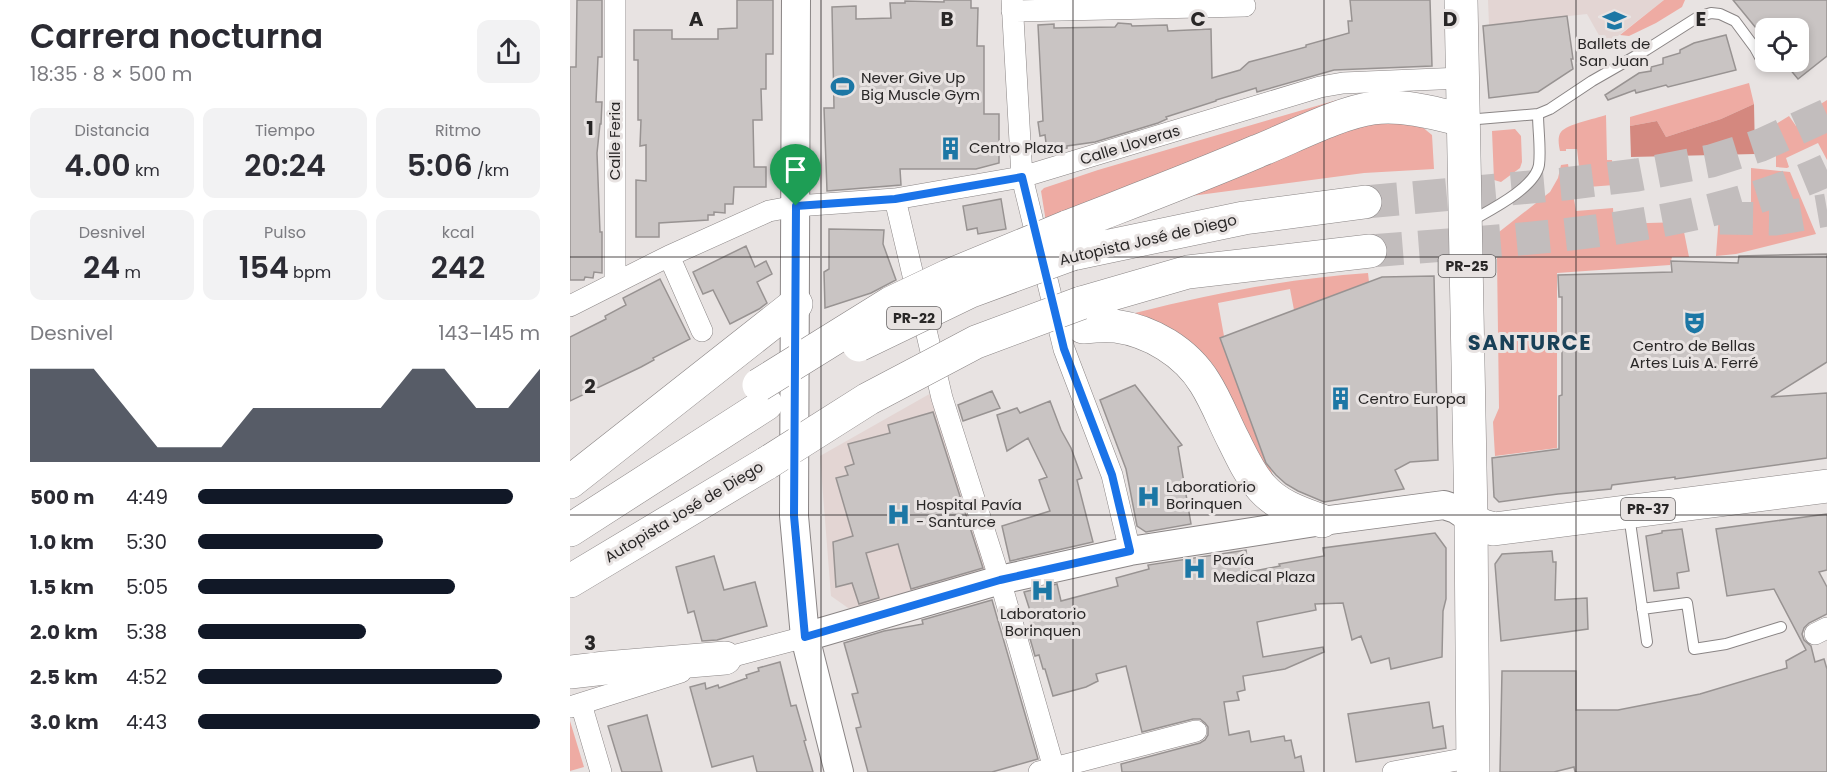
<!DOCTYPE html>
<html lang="es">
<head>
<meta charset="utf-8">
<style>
	:root { --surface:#fff; --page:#f2f2f3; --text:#2b2b33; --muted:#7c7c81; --accent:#111827 }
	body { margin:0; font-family:Poppins,sans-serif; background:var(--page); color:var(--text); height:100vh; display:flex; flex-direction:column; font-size:22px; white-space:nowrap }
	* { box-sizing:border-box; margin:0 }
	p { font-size:20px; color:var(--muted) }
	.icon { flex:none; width:33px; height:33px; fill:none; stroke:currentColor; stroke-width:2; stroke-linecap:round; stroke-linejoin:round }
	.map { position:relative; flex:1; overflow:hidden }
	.sheet { display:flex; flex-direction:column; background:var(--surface); width:570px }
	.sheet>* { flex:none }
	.tools { position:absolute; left:1185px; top:18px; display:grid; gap:12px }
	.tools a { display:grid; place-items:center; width:54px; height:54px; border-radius:12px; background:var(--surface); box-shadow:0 3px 9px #0003; font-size:30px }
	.pin { position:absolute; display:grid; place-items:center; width:51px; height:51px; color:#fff; margin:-62px -26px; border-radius:50% 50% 50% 0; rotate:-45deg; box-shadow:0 0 6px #0007 }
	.pin .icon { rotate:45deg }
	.round { display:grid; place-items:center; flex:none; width:63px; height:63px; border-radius:12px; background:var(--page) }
	.headline { display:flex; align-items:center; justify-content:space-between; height:102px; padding:0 30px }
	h1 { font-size:33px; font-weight:600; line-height:45px }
	.stats { display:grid; grid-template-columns:repeat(3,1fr); gap:9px; height:102px; padding:6px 30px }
	.stats div { display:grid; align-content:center; border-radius:12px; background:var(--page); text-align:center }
	.stats b { font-size:30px; font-weight:600 }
	.stats small { font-size:16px; font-weight:400 }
	.stats p { font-size:16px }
	.chart { height:168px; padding:12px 30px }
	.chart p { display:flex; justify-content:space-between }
	.chart svg { width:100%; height:108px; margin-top:6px; fill:var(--accent); opacity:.7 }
	ul { padding:0 30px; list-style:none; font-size:20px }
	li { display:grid; grid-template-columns:96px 72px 1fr; align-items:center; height:45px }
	li i { height:15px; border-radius:8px; background:var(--accent) }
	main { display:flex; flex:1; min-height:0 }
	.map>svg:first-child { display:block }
</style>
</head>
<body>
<main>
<section class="sheet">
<div class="headline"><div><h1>Carrera nocturna</h1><p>18:35 · 8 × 500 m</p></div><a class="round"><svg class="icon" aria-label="share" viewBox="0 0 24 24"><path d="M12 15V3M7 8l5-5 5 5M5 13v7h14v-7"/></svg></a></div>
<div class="stats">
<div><p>Distancia</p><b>4.00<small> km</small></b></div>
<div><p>Tiempo</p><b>20:24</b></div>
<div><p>Ritmo</p><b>5:06<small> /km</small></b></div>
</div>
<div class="stats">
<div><p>Desnivel</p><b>24<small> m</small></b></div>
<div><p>Pulso</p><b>154<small> bpm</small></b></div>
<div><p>kcal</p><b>242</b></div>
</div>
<div class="chart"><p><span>Desnivel</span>143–145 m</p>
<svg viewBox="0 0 160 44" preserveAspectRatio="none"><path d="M0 44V6L10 6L20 6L30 22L40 38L50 38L60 38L70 22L80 22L90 22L100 22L110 22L120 6L130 6L140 22L150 22L160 6V44z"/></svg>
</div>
<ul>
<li><b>500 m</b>4:49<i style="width:92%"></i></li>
<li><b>1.0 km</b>5:30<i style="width:54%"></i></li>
<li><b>1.5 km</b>5:05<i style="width:75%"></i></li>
<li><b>2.0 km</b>5:38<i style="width:49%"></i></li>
<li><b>2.5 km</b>4:52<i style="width:89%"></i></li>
<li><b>3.0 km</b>4:43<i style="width:100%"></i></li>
</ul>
</section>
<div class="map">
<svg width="1257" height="772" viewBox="0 0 1257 772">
	<rect width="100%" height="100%" fill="#e8e3e2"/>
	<path fill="#e3d5d3" d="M 918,0 L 1094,0 L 1035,46 L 1017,14 L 919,25 Z
		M 363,392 L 420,571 L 281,610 L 261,596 L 250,456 Z"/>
	<path fill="#eeaba3" d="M 1094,0 L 1115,0 L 1112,7 L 1086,23 L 1059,36 L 1050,35 Z
		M 1179,83 L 1184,104 L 1151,119 L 1096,137 L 1087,121 L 1060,126 L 1060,117 Z
		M 790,97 L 476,222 L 471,191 L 474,188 L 528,170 L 767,100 Z
		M 1257,100 L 1257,160 L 1248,143 L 1216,158 L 1219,167 L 1217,168 L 1206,167 L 1206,124 L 1219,116 L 1226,126 L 1240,116 L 1238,112 Z
		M 1036,115 L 1037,160 L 1042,160 L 1044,185 L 1018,187 L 1019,193 L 1012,193 L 1007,149 L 996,149 L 996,151 L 990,151 C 989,146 987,137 991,132 C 997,124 1025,119 1036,115 Z
		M 801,119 L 851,126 L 862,135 L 864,169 L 794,173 L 606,198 Z
		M 945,129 L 951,136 L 952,162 L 950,168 L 931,182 L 924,180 L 922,131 Z
		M 998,164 L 1006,211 L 1043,208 L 1044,224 L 1112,222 L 1119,257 L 1102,257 L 1100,265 L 987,273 L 987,448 L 925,456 L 923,422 L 929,408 L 927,258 L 929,232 L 980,192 L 988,178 L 991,165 Z
		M 1181,168 L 1220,172 L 1246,234 L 1166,254 L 1146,256 L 1149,215 L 1181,215 Z
		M 798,273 L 799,282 L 724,310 L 720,289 L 648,303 L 654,336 L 651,338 L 704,478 L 564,319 L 565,313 C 643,293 717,279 798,273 Z
		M 0,721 L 14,767 L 0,771 Z"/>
	<path fill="#d4887f" d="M 1184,104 L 1185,154 L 1061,157 L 1060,126 L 1087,121 L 1096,137 L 1151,119 Z"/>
	<path fill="#c9c4c3" stroke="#989392" stroke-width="1.5" d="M 7,0 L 32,0 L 32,57 L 28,57 L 26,102 L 32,102 L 31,124 L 30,124 L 27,153 L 30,232 L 32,232 L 32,273 L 24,272 L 23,278 L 15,277 L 14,280 L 0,280 L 0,67 L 6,67 Z
		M 167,0 L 203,0 L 203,54 L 196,54 L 196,89 L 191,89 L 192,120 L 183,120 L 184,167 L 196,167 L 196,187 L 164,187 L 163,204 L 155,204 L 155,213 L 144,212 L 144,215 L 138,215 L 138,220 L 89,223 L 89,237 L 66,237 L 66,180 L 76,181 L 76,145 L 70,146 L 71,120 L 68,120 L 68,60 L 64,60 L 64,30 L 102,30 L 102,39 L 148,39 L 148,29 L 167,28 Z
		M 374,0 L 401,0 L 401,8 L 408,8 L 407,46 L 414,46 L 414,114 L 429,114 L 429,163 L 406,169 L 330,169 L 331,185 L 257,191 L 254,108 L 264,108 L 262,7 L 286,6 L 286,19 L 321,18 L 320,3 L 335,3 L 335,1 L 374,2 Z
		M 780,0 L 860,0 L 862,66 L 764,70 L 687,92 L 686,88 L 646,100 L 646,101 L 596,117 L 597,119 L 588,123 L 525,142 L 497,146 L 497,148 L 477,151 L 475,135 L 470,136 L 468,122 L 473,121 L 468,25 L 484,24 L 484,28 L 545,27 L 548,23 L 561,24 L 562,26 L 597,25 L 598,31 L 641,29 L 642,78 L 670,70 L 679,62 L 736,47 L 736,45 L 779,33 L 778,21 L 782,21 Z
		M 1163,0 L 1257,0 L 1257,56 L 1228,79 L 1214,62 L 1228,62 L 1228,28 L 1186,28 Z
		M 997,16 L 1003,59 L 1001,59 L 1003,69 L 968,92 L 919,98 L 913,26 Z
		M 1156,35 L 1166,70 L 1098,87 L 1096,85 L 1066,93 L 1065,90 L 1038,100 L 1035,95 L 1069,73 L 1081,71 L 1081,67 L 1093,64 L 1093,58 L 1110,53 L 1110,50 L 1124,43 Z
		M 431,199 L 436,229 L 408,234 L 407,228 L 397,230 L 393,206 Z
		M 259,229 L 314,230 L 313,244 L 326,280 L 301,293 L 255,308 L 254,272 L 259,269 Z
		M 176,246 L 185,267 L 196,261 L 202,274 L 187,282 L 197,303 L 189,309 L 160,324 L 143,290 L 133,294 L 123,272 Z
		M 1257,254 L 1257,362 L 1201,397 L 1257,393 L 1257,458 L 1105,479 L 1105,477 L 1042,485 L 1041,489 L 988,494 L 929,502 L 924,497 L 922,458 L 989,449 L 989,396 L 992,395 L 992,297 L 989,297 L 988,275 L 1102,272 L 1101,261 L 1168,263 L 1169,256 Z
		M 864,276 L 868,460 L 840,462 L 825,470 L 834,489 L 754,502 L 728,491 L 716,484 L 706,475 L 696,463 L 650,338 L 812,277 Z
		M 90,279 L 120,339 L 83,358 L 84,360 L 71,367 L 0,401 L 0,337 L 36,319 L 35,316 L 56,305 L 53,298 Z
		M 565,385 L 612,445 L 608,447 L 621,524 L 576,532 L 567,526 L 556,469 L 530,400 Z
		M 422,391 L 430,408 L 393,421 L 388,405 Z
		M 480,401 L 491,430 L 501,448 L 512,478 L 507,480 L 523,542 L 440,561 L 432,526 L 480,511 L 469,480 L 477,477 L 458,438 L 437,451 L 427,415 L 447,408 L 450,413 Z
		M 363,412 L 413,568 L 341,589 L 328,544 L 296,553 L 309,598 L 289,604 L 282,583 L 266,587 L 263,542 L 283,536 L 266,478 L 278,475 L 275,467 L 284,464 L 278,444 L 320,433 L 318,425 Z
		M 1257,514 L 1257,570 L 1249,572 L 1257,587 L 1257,614 L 1239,623 L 1234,628 L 1232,634 L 1234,640 L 1241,646 L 1245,662 L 1254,659 L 1257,669 L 1257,772 L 1005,772 L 1004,767 L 984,772 L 930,772 L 932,671 L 1006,671 L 1006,710 L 1048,710 L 1130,694 L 1217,668 L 1216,661 L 1236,650 L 1204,589 L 1157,596 L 1146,529 Z
		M 1112,529 L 1119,571 L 1107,573 L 1109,588 L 1084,591 L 1076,536 L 1092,533 L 1092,531 Z
		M 865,533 L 876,548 L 876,599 L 873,611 L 872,657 L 821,669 L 819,658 L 801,663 L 791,636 L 782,640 L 773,603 L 745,604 L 746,610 L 687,622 L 693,657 L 753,647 L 754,652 L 715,669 L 673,676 L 675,690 L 667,692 L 669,700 L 654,702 L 659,735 L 679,731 L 681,742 L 714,736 L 715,741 L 721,740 L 725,758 L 731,756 L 734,772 L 552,772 L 551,764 L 630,743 L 635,740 L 638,735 L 638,727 L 635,723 L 630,719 L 623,719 L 572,732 L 556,666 L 526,674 L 528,681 L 516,687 L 483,696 L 475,669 L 473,669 L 469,655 L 465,656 L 459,635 L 464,634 L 460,620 L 463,620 L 454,592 L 458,591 L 487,584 L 491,601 L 548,586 L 546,578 L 579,569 L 578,565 L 676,550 L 679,572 L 710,566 L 709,564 L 754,556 L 753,548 Z
		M 982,551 L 983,562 L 986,562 L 985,600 L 1017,598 L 1018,629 L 931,641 L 925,564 L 932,554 Z
		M 144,556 L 154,590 L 185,582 L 197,626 L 147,640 L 132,641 L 124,611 L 118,613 L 106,567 Z
		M 422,600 L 468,759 L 422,772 L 298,772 L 286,728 L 291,727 L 282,694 L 288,693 L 274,643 L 314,631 L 353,624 L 352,620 Z
		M 210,662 L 221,706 L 226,705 L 236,740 L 234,741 L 243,772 L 187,772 L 183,756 L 142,767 L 120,687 L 135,683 L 136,689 L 148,685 L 149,688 L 177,678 L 176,675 L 189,671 L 188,668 Z
		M 859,702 L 863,728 L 873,726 L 876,748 L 786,762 L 778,714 Z
		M 77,715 L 92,772 L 52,772 L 38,726 Z"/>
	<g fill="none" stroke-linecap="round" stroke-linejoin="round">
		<path stroke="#c2bdbd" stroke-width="33" stroke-dasharray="33 16" stroke-linecap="butt" d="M 795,202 L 994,184 L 1067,175 L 1141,161 L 1173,151 L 1191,145 L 1257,115
			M 1150,218 L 1205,219 L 1257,210
			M 800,251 C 952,238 1117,235 1257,170"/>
		<defs>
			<path id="lane" d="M 896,120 L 968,114 L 980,109 L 1022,81 L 1076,50 L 1128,17 L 1141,13 L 1150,14 L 1165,21 L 1185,48 L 1191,59
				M 901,221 C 920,210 965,188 969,165 C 971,149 968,130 968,114
				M 1059,515 L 1077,642
				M 1072,609 L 1117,603 L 1124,649 L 1156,644 L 1211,627"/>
			<path id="street" d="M 442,0 L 452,177 L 494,349 L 542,475 L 560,551
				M 442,11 L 675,6
				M 325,199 L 372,398 L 430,580 L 485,772
				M 99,256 L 132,331
				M 45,282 L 45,0
				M 0,306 L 99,256 L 199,211 L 226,206 L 325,199 L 452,177 L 750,87 L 773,83 L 892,78
				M 1245,634 L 1257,628
				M 144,661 L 235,637
				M 11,704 L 31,772
				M 0,707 L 111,672
				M 469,772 L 626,731
				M 823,772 L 903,757"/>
			<path id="secondary" d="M 226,0 L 224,516 L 235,637 L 269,772
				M 235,637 L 430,580 L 560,551 L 752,521 L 874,505 L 886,509 L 901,519"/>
			<path id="primary" d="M 891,0 L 901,519 L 903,772
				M 901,519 L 913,526 L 924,529 L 1257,486"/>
			<path id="highway" d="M 497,227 C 561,202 625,178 688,151 C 721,138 768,113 803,108 C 832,104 865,113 893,120
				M 502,254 L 674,218 L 795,202
				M 511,303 L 618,272 L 800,251
				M 513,327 C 523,326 534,325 545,326 C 581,331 616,352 635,383 C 647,402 654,422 664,441 C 672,457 680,475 692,488 C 708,506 730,513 752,521
				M 0,482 L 226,304
				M 0,530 L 196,404
				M 0,581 L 197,463
				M 0,672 L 35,668 L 155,658"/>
		</defs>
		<use href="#lane" stroke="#8a8585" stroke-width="12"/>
		<use href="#street" stroke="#8a8585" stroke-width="22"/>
		<use href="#secondary" stroke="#8a8585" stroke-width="30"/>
		<use href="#primary" stroke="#8a8585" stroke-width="34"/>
		<use href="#highway" stroke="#8a8585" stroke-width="34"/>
		<use href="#lane" stroke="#fff" stroke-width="10"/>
		<use href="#street" stroke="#fff" stroke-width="21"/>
		<use href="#secondary" stroke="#fff" stroke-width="28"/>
		<use href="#primary" stroke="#fff" stroke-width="33"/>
		<use href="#highway" stroke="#fff" stroke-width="33"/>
		<defs>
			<path id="highway-bridge" d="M 289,345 L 401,291 L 502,254
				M 189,385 L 321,303 L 378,276 L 497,227
				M 197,463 L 298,399 L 355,369 L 406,342 L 511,303"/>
		</defs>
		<use href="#highway-bridge" stroke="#8a8585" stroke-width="34" stroke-linecap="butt"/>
		<use href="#highway-bridge" stroke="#fff" stroke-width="33"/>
	</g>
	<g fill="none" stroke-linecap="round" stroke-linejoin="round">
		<defs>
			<path id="route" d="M 452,177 L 494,349 L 542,475 L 560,551 L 430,580 L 235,637 L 224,516 L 226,206 L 325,199 Z"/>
		</defs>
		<use href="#route" stroke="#fff" stroke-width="12"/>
		<use href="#route" stroke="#1a73e8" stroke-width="8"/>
	</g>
	<path fill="none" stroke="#292727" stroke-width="1.5" stroke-opacity="0.55" d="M 251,0 L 251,772M 503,0 L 503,772M 754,0 L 754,772M 1006,0 L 1006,772M 0,257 L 1257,257M 0,515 L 1257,515"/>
	<defs>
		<symbol id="school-bare" viewBox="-9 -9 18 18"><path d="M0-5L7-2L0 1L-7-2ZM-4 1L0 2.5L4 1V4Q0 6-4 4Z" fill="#1c77a5" stroke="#e8e3e2" stroke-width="2.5" paint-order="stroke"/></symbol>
		<symbol id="stadium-bare" viewBox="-9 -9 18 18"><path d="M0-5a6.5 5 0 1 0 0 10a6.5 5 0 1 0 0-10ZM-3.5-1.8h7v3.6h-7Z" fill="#1c77a5" stroke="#e8e3e2" stroke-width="2.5" paint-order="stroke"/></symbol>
		<symbol id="building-bare" viewBox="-9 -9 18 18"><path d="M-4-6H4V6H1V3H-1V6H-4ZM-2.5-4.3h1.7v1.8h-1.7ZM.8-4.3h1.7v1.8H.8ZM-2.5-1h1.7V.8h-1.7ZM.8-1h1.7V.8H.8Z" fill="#1c77a5" stroke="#e8e3e2" stroke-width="2.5" paint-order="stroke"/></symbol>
		<symbol id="theatre-bare" viewBox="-9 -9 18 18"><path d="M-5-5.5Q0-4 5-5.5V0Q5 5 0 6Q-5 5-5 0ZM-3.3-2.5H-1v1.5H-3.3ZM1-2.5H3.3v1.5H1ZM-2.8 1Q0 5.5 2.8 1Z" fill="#1c77a5" stroke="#e8e3e2" stroke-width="2.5" paint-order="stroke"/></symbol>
		<symbol id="hospital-bare" viewBox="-9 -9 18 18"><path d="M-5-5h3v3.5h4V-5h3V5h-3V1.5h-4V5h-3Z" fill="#1c77a5" stroke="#e8e3e2" stroke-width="2.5" paint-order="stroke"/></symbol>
	</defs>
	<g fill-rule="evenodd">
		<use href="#school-bare" x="1028" y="4" width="33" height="33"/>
		<use href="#stadium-bare" x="256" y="70" width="33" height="33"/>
		<use href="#building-bare" x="364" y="132" width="33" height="33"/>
		<use href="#theatre-bare" x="1108" y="306" width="33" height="33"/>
		<use href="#building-bare" x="754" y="382" width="33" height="33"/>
		<use href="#hospital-bare" x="562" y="480" width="33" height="33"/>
		<use href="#hospital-bare" x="312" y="498" width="33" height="33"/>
		<use href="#hospital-bare" x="608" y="552" width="33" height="33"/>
		<use href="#hospital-bare" x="456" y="574" width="33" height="33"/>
	</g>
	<g text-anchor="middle" stroke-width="6" stroke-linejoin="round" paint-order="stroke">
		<g fill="#e8e3e2" stroke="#625f5f" stroke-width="1.5">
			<rect x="868.5" y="255" width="57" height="22" rx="4.5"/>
			<rect x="317" y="307" width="54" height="22" rx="4.5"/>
			<rect x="1051" y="498" width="54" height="22" rx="4.5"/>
		</g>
		<g font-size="14" font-weight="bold" fill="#292727">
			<text x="897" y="271">PR-25</text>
			<text x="344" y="323">PR-22</text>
			<text x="1078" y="514">PR-37</text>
		</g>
		<g font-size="15" fill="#292727" stroke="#e8e3e2" text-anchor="start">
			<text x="1044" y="49" text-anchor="middle">Ballets de<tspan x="1044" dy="17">San Juan</tspan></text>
			<text x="291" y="83">Never Give Up<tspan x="291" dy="17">Big Muscle Gym</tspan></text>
			<text x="399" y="153">Centro Plaza</text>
			<text x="1124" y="351" text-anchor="middle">Centro de Bellas<tspan x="1124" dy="17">Artes Luis A. Ferré</tspan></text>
			<text x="788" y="404">Centro Europa</text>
			<text x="596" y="492">Laboratiorio<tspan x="596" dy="17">Borinquen</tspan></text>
			<text x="346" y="510">Hospital Pavía<tspan x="346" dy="17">- Santurce</tspan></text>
			<text x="643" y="565">Pavía<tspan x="643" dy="17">Medical Plaza</tspan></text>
			<text x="473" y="619" text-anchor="middle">Laboratorio<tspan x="473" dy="17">Borinquen</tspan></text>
		</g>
		<g font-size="15" fill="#292727" stroke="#e8e3e2">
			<text transform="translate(45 141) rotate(-90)" y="5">Calle Feria</text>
			<text transform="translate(560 145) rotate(-17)" y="5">Calle Lloveras</text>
			<text transform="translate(578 240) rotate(-13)" y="5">Autopista José de Diego</text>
			<text transform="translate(114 512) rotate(-31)" y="5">Autopista José de Diego</text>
		</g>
		<g font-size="21" font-weight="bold" letter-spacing="1.5" fill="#184057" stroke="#e8e3e2">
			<text x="960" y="350">SANTURCE</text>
		</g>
	</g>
	<g font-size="20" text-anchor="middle" font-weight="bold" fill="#292727" stroke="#e8e3e2" stroke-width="6" stroke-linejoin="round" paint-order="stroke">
		<text x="126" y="26">A</text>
		<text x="377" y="26">B</text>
		<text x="628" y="26">C</text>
		<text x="880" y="26">D</text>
		<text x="1131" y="26">E</text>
		<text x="20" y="135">1</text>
		<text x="20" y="393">2</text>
		<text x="20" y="650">3</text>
	</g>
</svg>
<div class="tools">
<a><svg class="icon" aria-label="locate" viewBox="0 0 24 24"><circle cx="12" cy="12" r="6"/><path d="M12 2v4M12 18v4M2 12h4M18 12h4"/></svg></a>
</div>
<div class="pin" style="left:226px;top:206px;background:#1e9e55"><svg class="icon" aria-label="arrive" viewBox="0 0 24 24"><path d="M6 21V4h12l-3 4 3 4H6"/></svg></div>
</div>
</main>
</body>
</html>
